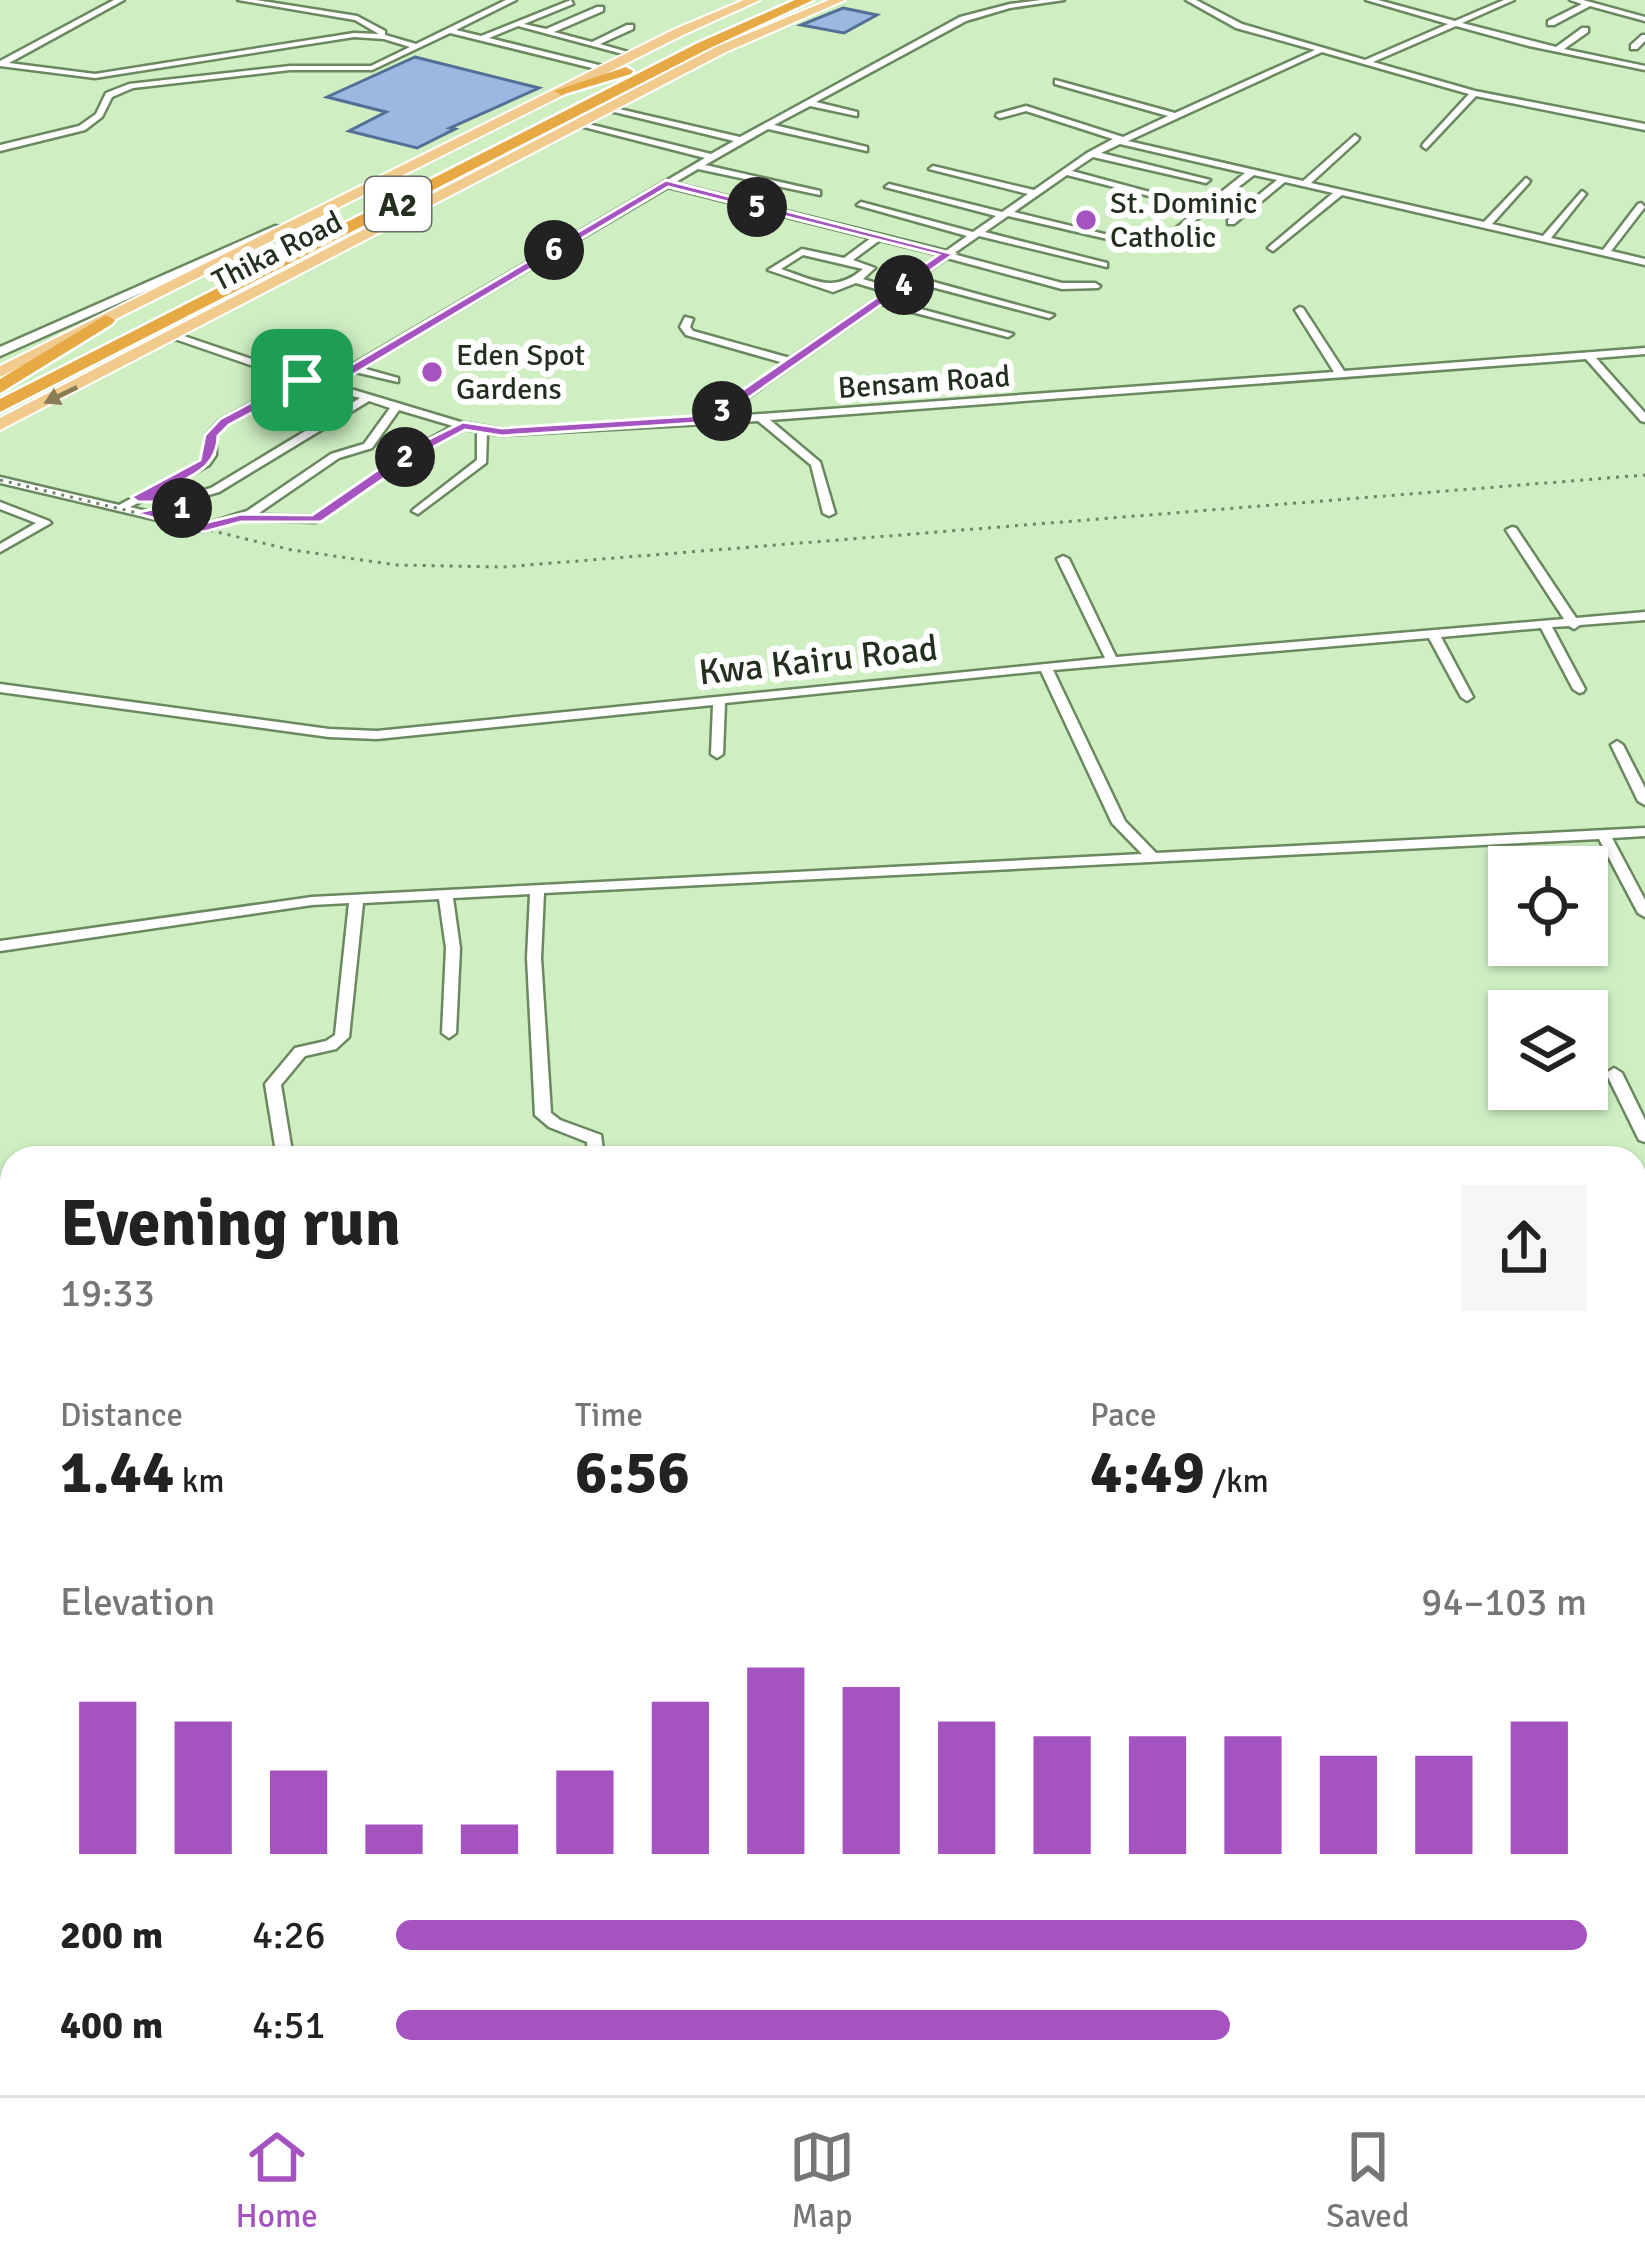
<!DOCTYPE html>
<html lang="en">
<head>
<meta charset="utf-8">
<style>
	:root { --surface:#fff; --page:#f6f6f6; --text:#222; --muted:#767676; --line:#e0e0e0; --accent:#a653c2 }
	body { margin:0; font-family:Signika,sans-serif; background:var(--page); color:var(--text); height:100vh; display:flex; flex-direction:column; font-size:45px; white-space:nowrap }
	* { box-sizing:border-box; margin:0 }
	p { font-size:39px; color:var(--muted) }
	.icon { flex:none; width:66px; height:66px; fill:none; stroke:currentColor; stroke-width:2; stroke-linecap:round; stroke-linejoin:round }
	.map { position:relative; flex:1; overflow:hidden }
	.side { position:absolute; left:0px; top:1146px; width:1647px; height:951px; display:flex; flex-direction:column; background:var(--surface); border-radius:36px 36px 0 0; box-shadow:0 3px 9px #0004 }
	.side>* { flex:none }
	.buttons { position:absolute; left:1488px; top:846px; display:grid; gap:24px }
	.buttons a { display:grid; place-items:center; width:120px; height:120px; border-radius:0px; background:var(--surface); box-shadow:0 3px 9px #0004; font-size:60px }
	.pin { position:absolute; display:grid; place-items:center; width:102px; height:102px; color:#fff; margin:-51px; border-radius:24px; box-shadow:0 6px 18px #0006 }
	.km { position:absolute; width:60px; height:60px; margin:-30px; border-radius:50%; background:#222; color:#fff; font-size:33px; line-height:60px; text-align:center }
	.round { display:grid; place-items:center; flex:none; width:126px; height:126px; border-radius:0px; background:var(--page) }
	.headline { display:flex; align-items:center; justify-content:space-between; height:204px; padding:0 60px }
	h1 { font-size:66px; font-weight:700; line-height:90px }
	.stats { display:grid; grid-template-columns:repeat(3,1fr); gap:18px; height:204px; padding:12px 60px }
	.stats div { display:grid; align-content:center }
	.stats b { font-size:60px; font-weight:700 }
	.stats small { font-size:33px; font-weight:400 }
	.stats p { font-size:33px }
	.chart { height:336px; padding:24px 60px }
	.chart p { display:flex; justify-content:space-between }
	.chart svg { width:100%; height:216px; margin-top:12px; stroke:var(--accent); stroke-width:6 }
	ul { padding:0 60px; list-style:none; font-size:39px }
	li { display:grid; grid-template-columns:192px 144px 1fr; align-items:center; height:90px }
	li i { height:30px; border-radius:15px; background:var(--accent) }
	.menu { display:flex; justify-content:space-around; align-items:center; height:168px; border-top:3px solid var(--line); background:var(--surface); font-size:33px; color:var(--muted) }
	.menu a { display:grid; justify-items:center; gap:6px }
	.menu .current { color:var(--accent) }
	.map>svg:first-child { display:block }
</style>
</head>
<body>
<div class="map">
<svg width="1645" height="2095" viewBox="0 0 1645 2095">
	<rect width="100%" height="100%" fill="#cfefc3"/>
	<path fill="#9ab8e1" stroke="#546f95" stroke-width="3" d="M 843,8 L 877,15 L 844,33 L 801,25 Z
		M 415,57 L 539,88 L 450,128 L 455,129 L 417,148 L 349,131 L 386,112 L 327,97 Z"/>
	<g fill="none" stroke-linecap="round" stroke-linejoin="round">
		<defs>
			<path id="street" d="M 114,0 L 124,0 L 9,63 L 95,74 L 354,33 L 379,34 L 355,20 L 238,0 L 256,0 L 357,16 L 385,31 L 385,35 L 416,44 L 506,0 L 516,0 L 456,30 L 481,36 L 571,0 L 573,4 L 524,24 L 546,29 L 597,7 L 603,7 L 603,11 L 554,32 L 592,42 L 627,25 L 633,25 L 633,29 L 600,44 L 638,55 L 634,57 L 518,26 L 489,38 L 607,67 L 608,69 L 604,71 L 450,33 L 372,70 L 290,70 L 133,88 L 112,97 L 102,117 L 85,130 L 0,151 L 0,145 L 79,126 L 96,114 L 106,93 L 129,84 L 290,66 L 371,66 L 410,47 L 384,39 L 354,37 L 95,78 L 0,66 L 0,61 Z
				M 1041,0 L 1064,0 L 1010,8 L 966,21 L 816,102 L 857,112 L 857,116 L 810,106 L 774,125 L 867,147 L 867,151 L 768,129 L 705,165 L 820,191 L 820,195 L 698,169 L 674,183 L 946,251 L 967,236 L 857,205 L 861,202 L 973,232 L 996,216 L 885,187 L 889,184 L 1002,212 L 1028,194 L 929,169 L 933,166 L 1034,190 L 1087,153 L 1113,139 L 1026,111 L 1000,118 L 996,116 L 997,114 L 1026,106 L 1123,137 L 1168,116 L 1055,84 L 1055,80 L 1175,113 L 1315,50 L 1236,28 L 1186,0 L 1196,0 L 1242,24 L 1365,60 L 1448,24 L 1366,0 L 1378,0 L 1455,21 L 1504,0 L 1514,0 L 1462,23 L 1556,47 L 1582,28 L 1588,28 L 1588,32 L 1564,49 L 1645,66 L 1645,70 L 1529,46 L 1456,26 L 1373,62 L 1475,91 L 1645,124 L 1645,130 L 1476,96 L 1426,149 L 1422,146 L 1423,144 L 1469,94 L 1322,52 L 1128,141 L 1303,181 L 1355,135 L 1359,138 L 1358,140 L 1311,183 L 1484,222 L 1526,178 L 1530,181 L 1529,183 L 1492,224 L 1543,236 L 1582,191 L 1586,194 L 1551,238 L 1603,250 L 1638,204 L 1641,203 L 1645,207 L 1611,251 L 1645,259 L 1645,265 L 1342,195 L 1273,251 L 1268,248 L 1270,246 L 1333,193 L 1285,182 L 1234,224 L 1228,224 L 1228,220 L 1277,180 L 1254,175 L 1169,241 L 1166,240 L 1166,236 L 1245,173 L 1120,144 L 1101,153 L 1210,180 L 1206,183 L 1093,157 L 1072,171 L 1157,194 L 1153,197 L 1067,175 L 1014,212 L 1129,240 L 1129,244 L 1008,216 L 985,232 L 1107,263 L 1107,267 L 979,236 L 953,254 L 1062,283 L 1095,283 L 1100,286 L 1098,288 L 1062,289 L 947,258 L 919,278 L 1054,315 L 1049,318 L 913,282 L 887,300 L 1013,334 L 1008,337 L 881,304 L 720,417 L 1334,372 L 1295,310 L 1300,307 L 1303,308 L 1344,371 L 1645,348 L 1645,354 L 1596,358 L 1645,413 L 1645,422 L 1641,421 L 1586,359 L 770,420 L 820,462 L 835,513 L 829,516 L 823,513 L 811,465 L 758,421 L 502,435 L 487,433 L 486,463 L 418,514 L 412,511 L 414,509 L 477,460 L 477,431 L 464,429 L 414,456 L 316,522 L 240,520 L 204,531 L 0,483 L 0,477 L 119,505 L 201,461 L 206,455 L 206,435 L 220,420 L 294,380 L 169,337 L 169,333 L 175,333 L 305,377 L 324,382 L 347,366 L 352,365 L 705,158 L 576,125 L 576,121 L 711,154 L 734,141 L 606,110 L 606,106 L 740,137 L 960,17 L 1010,4 ZM 668,187 L 871,238 L 844,258 L 802,249 L 768,270 L 833,292 L 856,283 L 886,292 L 790,358 L 693,331 L 690,327 L 693,319 L 685,317 L 680,327 L 686,335 L 784,363 L 707,417 L 502,429 L 464,423 L 334,384 L 355,372 L 398,382 L 398,378 L 362,368 ZM 880,240 L 940,255 L 892,288 L 863,279 L 875,268 L 853,260 ZM 803,255 L 863,269 C 834,294 814,280 781,269 ZM 303,383 L 360,398 L 211,488 L 190,494 L 156,494 L 209,465 L 216,455 L 216,436 L 228,424 ZM 369,401 L 390,408 L 364,444 L 331,454 L 247,511 L 203,525 L 130,507 L 144,500 L 191,500 L 219,492 ZM 399,410 L 453,426 L 406,452 L 314,516 L 256,515 L 339,458 L 372,448 Z
				M 1570,0 L 1583,0 L 1645,17 L 1645,21 L 1590,6 L 1554,25 L 1548,25 L 1548,21 L 1582,4 Z
				M 1642,35 L 1645,35 L 1645,41 L 1637,49 L 1631,49 L 1631,45 Z
				M 0,502 L 49,521 L 51,523 L 0,552 L 0,544 L 36,523 L 0,509 Z
				M 1512,527 L 1516,528 L 1576,618 L 1645,612 L 1645,620 L 1580,625 L 1574,629 L 1569,626 L 1552,627 L 1585,689 L 1583,692 L 1579,693 L 1573,689 L 1541,628 L 1441,637 L 1473,697 L 1467,701 L 1461,697 L 1429,638 L 1053,670 L 1125,821 L 1156,853 L 1645,828 L 1645,836 L 1612,838 L 1645,900 L 1645,917 L 1638,913 L 1599,839 L 544,893 L 541,958 L 551,1113 L 560,1120 L 601,1135 L 604,1158 L 588,1158 L 587,1142 L 549,1127 L 535,1115 L 527,958 L 530,894 L 453,898 L 460,948 L 456,1033 L 449,1038 L 442,1033 L 446,948 L 439,899 L 363,903 L 349,1037 L 336,1049 L 305,1056 L 281,1085 L 293,1158 L 277,1158 L 265,1084 L 295,1048 L 326,1041 L 335,1035 L 349,903 L 312,905 L 0,951 L 0,941 L 312,897 L 1142,854 L 1112,823 L 1041,671 L 725,703 L 723,754 L 717,758 L 711,754 L 713,705 L 377,739 L 329,737 L 0,692 L 0,684 L 329,729 L 377,731 L 1105,658 L 1057,559 L 1063,556 L 1069,559 L 1116,657 L 1564,619 L 1506,530 Z
				M 1617,741 L 1623,745 L 1645,788 L 1645,805 L 1638,801 L 1611,745 Z
				M 1614,1068 L 1622,1073 L 1645,1120 L 1645,1142 L 1639,1140 L 1637,1136 L 1606,1073 Z
				M 1635,1287 L 1645,1287 L 1645,1299 L 1635,1299 Z
				M 1635,1391 L 1641,1393 L 1645,1401 L 1645,1427 L 1639,1425 L 1635,1417 Z
				M 12,1411 L 12,1425 L 0,1427 L 0,1413 Z
				M 1645,1667 L 1645,1685 L 1635,1686 L 1635,1668 Z
				M 1635,1757 L 1645,1760 L 1645,1778 L 1635,1775 Z
				M 1645,1924 L 1645,1944 L 1635,1946 L 1635,1926 Z
				M 0,1935 L 12,1939 L 12,1961 L 0,1957 Z
				M 1645,2069 L 1645,2091 L 1635,2092 L 1627,2089 L 1625,2085 L 1635,2085 L 1635,2070 Z
				M 491,2085 L 544,2085 L 549,2087 L 552,2095 L 499,2095 L 494,2093 Z
				M 1114,2085 L 1136,2085 L 1138,2095 L 1116,2095 Z
				M 1551,2085 L 1595,2085 L 1592,2093 L 1587,2095 L 1553,2095 Z"/>
			<path id="secondary" d="M 275,226 L 285,229 L 0,356 L 0,347 Z"/>
			<path id="primary" d="M 744,0 L 760,0 L 683,35 L 0,377 L 0,366 L 675,29 Z
				M 829,0 L 845,0 L 726,52 L 0,430 L 0,418 L 718,46 Z"/>
			<path id="highway" d="M 795,0 L 813,0 L 708,49 L 0,412 L 0,399 L 698,43 Z
				M 626,67 L 633,71 L 631,74 L 561,95 L 554,91 Z
				M 106,315 L 115,320 L 112,324 L 0,393 L 0,379 Z"/>
		</defs>
		<use href="#street" stroke="#6b8860" stroke-width="5"/>
		<use href="#secondary" stroke="#6b8860" stroke-width="5"/>
		<use href="#primary" stroke="#fff" stroke-width="4"/>
		<use href="#highway" stroke="#fff" stroke-width="5"/>
		<use href="#street" fill="#fff" fill-rule="evenodd"/>
		<use href="#secondary" fill="#fff" fill-rule="evenodd"/>
		<use href="#primary" fill="#f1cb8e" fill-rule="evenodd"/>
		<use href="#highway" fill="#e7a943" fill-rule="evenodd"/>
		<path stroke="#6f8468" stroke-width="3" stroke-dasharray="3 6" stroke-linecap="butt" d="M 0,480 L 292,550 L 397,565 L 503,567 L 1645,475"/>
	</g>
	<defs><path id="oneway-solid" d="M-6-.8H1V-3.2L6.5 0L1 3.2V.8H-6Z" transform="scale(3)"/></defs>
	<use fill="#8a7d56" href="#oneway-solid" transform="translate(61 395) rotate(154)"/>
	<path fill="#a653c2" stroke="#fff" stroke-width="3" fill-rule="evenodd" d="M 666,180 L 954,254 L 714,422 L 502,436 L 465,430 L 415,457 L 321,522 L 241,522 L 204,532 L 135,513 L 182,502 L 138,502 L 131,497 L 200,460 L 205,435 L 220,419 L 297,378 L 324,381 ZM 668,187 L 938,255 L 706,415 L 502,428 L 463,422 L 405,451 L 312,515 L 241,514 L 204,523 L 164,514 L 193,509 L 196,493 L 158,493 C 186,478 217,471 218,436 L 229,425 L 303,385 L 331,388 Z"/>
	<g fill="#a653c2" stroke="#fff" stroke-width="4.5">
		<circle cx="1086" cy="220" r="12"/>
		<circle cx="432" cy="372" r="12"/>
	</g>
	<g text-anchor="middle" stroke-width="12" stroke-linejoin="round" paint-order="stroke">
		<g font-size="30" fill="#232f1f" stroke="#fff" text-anchor="start">
			<text x="1110" y="213">St. Dominic<tspan x="1110" dy="34">Catholic</tspan></text>
			<text x="456" y="365">Eden Spot<tspan x="456" dy="34">Gardens</tspan></text>
		</g>
		<g font-size="30" fill="#232f1f" stroke="#fff">
			<text transform="translate(277 251) rotate(-27)" y="10">Thika Road</text>
			<text transform="translate(924 382) rotate(-4)" y="10">Bensam Road</text>
		</g>
		<rect fill="#fff" stroke="#656d62" stroke-width="3" x="365" y="177" width="66" height="54" rx="9"/>
		<g font-size="33" font-weight="bold" fill="#232f1f">
			<text x="398" y="216">A2</text>
		</g>
		<g font-size="36" fill="#232f1f" stroke="#fff">
			<text transform="translate(818 659) rotate(-6)" y="13">Kwa Kairu Road</text>
		</g>
	</g>
</svg>
<div class="buttons">
<a><svg class="icon" aria-label="locate" viewBox="0 0 24 24"><circle cx="12" cy="12" r="6"/><path d="M12 2v4M12 18v4M2 12h4M18 12h4"/></svg></a>
<a><svg class="icon" aria-label="layers" viewBox="0 0 24 24"><path d="M12 4l9 5-9 5-9-5zM3 14l9 5 9-5"/></svg></a>
</div>
<div class="pin" style="left:302px;top:380px;background:#1e9e55"><svg class="icon" aria-label="arrive" viewBox="0 0 24 24"><path d="M6 21V4h12l-3 4 3 4H6"/></svg></div>
<b class="km" style="left:182px;top:508px">1</b>
<b class="km" style="left:405px;top:457px">2</b>
<b class="km" style="left:722px;top:411px">3</b>
<b class="km" style="left:904px;top:285px">4</b>
<b class="km" style="left:757px;top:207px">5</b>
<b class="km" style="left:554px;top:250px">6</b>
<section class="side">
<div class="headline"><div><h1>Evening run</h1><p>19:33</p></div><a class="round"><svg class="icon" aria-label="share" viewBox="0 0 24 24"><path d="M12 15V3M7 8l5-5 5 5M5 13v7h14v-7"/></svg></a></div>
<div class="stats">
<div><p>Distance</p><b>1.44<small> km</small></b></div>
<div><p>Time</p><b>6:56</b></div>
<div><p>Pace</p><b>4:49<small> /km</small></b></div>
</div>
<div class="chart"><p><span>Elevation</span>94–103 m</p>
<svg viewBox="0 0 160 44" preserveAspectRatio="none"><path d="M5 44V13M15 44V17M25 44V27M35 44V38M45 44V38M55 44V27M65 44V13M75 44V6M85 44V10M95 44V17M105 44V20M115 44V20M125 44V20M135 44V24M145 44V24M155 44V17"/></svg>
</div>
<ul>
<li><b>200 m</b>4:26<i style="width:100%"></i></li>
<li><b>400 m</b>4:51<i style="width:70%"></i></li>
</ul>
</section>
</div>
<nav class="menu">
<a class="current"><svg class="icon" aria-label="home" viewBox="0 0 24 24"><path d="M3 11l9-7 9 7M6 9v11h12V9"/></svg>Home</a>
<a><svg class="icon" aria-label="map" viewBox="0 0 24 24"><path d="M3 6l6-2 6 2 6-2v14l-6 2-6-2-6 2zM9 4v14M15 6v14"/></svg>Map</a>
<a><svg class="icon" aria-label="saved" viewBox="0 0 24 24"><path d="M7 4h10v16l-5-4-5 4z"/></svg>Saved</a>
</nav>
</body>
</html>
